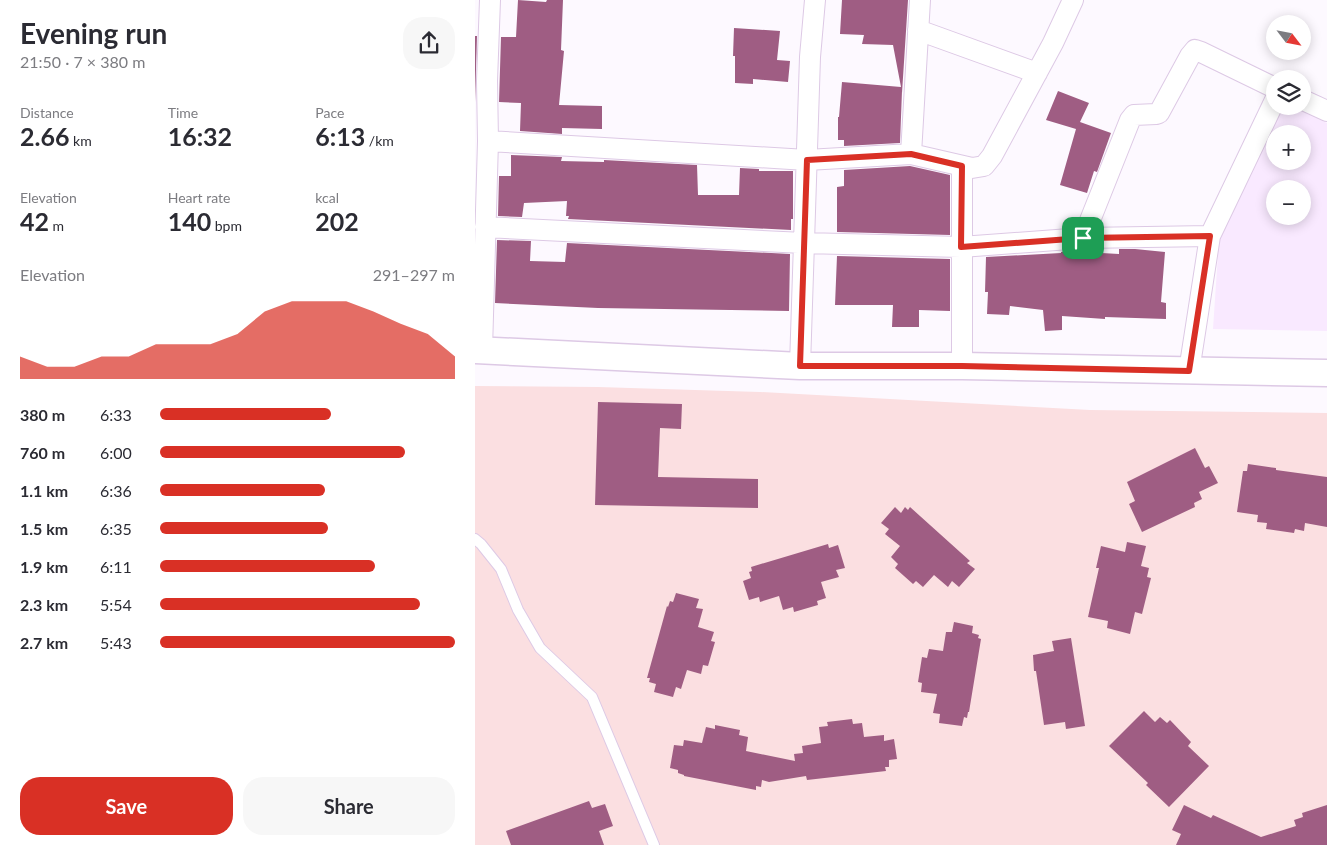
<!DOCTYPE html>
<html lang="en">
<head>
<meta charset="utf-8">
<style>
	:root { --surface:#fff; --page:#f7f7f7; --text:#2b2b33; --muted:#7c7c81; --accent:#d93025 }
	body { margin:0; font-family:Lato,sans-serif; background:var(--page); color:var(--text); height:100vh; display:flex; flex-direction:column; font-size:19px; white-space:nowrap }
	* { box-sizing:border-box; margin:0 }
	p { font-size:16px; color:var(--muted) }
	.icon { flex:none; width:28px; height:28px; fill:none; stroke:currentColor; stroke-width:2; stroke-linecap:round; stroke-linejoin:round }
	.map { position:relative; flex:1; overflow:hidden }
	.sheet { display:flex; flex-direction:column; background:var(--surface); width:475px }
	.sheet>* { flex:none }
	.needle { width:32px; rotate:122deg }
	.tools { position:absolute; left:791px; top:15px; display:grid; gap:10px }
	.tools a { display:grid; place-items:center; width:45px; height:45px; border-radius:50%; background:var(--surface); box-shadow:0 2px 12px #0003; font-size:25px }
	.pin { position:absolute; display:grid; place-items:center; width:42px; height:42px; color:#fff; margin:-21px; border-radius:10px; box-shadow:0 2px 8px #0006 }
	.round { display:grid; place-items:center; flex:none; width:52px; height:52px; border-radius:20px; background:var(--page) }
	.head { display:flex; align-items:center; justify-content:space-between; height:85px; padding:0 20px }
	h1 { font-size:28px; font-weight:700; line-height:38px }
	.figures { display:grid; grid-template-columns:repeat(3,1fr); gap:8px; height:85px; padding:5px 20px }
	.figures div { display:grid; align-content:center }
	.figures b { font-size:25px; font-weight:700 }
	.figures small { font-size:14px; font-weight:400 }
	.figures p { font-size:14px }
	.chart { height:140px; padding:10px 20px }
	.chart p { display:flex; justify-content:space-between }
	.chart svg { width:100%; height:90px; margin-top:5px; fill:var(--accent); opacity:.7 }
	.button { display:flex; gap:10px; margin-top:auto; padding:10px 20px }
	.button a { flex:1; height:58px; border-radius:20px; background:var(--accent); color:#fff; font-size:20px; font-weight:700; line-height:58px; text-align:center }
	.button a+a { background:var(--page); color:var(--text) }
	ul { padding:0 20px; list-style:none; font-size:16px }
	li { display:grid; grid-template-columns:80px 60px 1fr; align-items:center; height:38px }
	li i { height:12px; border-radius:6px; background:var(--accent) }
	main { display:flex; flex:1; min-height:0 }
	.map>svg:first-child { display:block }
</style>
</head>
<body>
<main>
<section class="sheet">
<div class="head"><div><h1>Evening run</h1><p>21:50 · 7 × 380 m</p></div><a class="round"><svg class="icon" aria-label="share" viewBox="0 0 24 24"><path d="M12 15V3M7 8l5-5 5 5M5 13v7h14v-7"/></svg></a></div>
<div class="figures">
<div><p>Distance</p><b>2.66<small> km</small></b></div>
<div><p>Time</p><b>16:32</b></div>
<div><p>Pace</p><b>6:13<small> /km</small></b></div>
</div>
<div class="figures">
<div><p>Elevation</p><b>42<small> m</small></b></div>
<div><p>Heart rate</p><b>140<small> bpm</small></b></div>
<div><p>kcal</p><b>202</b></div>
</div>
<div class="chart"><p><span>Elevation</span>291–297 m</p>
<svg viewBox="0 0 160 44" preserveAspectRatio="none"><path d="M0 44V33L10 38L20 38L30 33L40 33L50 27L60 27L70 27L80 22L90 11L100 6L110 6L120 6L130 11L140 17L150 22L160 33V44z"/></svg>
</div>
<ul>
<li><b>380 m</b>6:33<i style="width:58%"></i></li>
<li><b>760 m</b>6:00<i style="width:83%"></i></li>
<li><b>1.1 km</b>6:36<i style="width:56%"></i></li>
<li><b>1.5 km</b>6:35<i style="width:57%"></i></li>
<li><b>1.9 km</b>6:11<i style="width:73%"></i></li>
<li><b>2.3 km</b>5:54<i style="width:88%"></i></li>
<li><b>2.7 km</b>5:43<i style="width:100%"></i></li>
</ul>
<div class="button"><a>Save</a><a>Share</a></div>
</section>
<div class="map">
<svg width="852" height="845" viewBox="0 0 852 845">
	<rect width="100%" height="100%" fill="#fdf9ff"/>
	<path fill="#f9e9ff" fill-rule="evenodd" d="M 808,106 L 815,106 L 852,123 L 852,331 L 738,329 L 744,239 ZM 800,134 L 828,134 L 828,161 L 800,161 ZM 800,189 L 828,189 L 828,216 L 800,216 Z"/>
	<path fill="#fbdfe1" d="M 0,386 L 123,387 L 285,392 L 615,410 L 852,413 L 852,845 L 0,845 Z"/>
	<path fill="#9f5d83" d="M 43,0 L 71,2 L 72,0 L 88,0 L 86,50 L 89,51 L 84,105 L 127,106 L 127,129 L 87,128 L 87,134 L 45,131 L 46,103 L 24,102 L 26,37 L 41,37 Z
		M 367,0 L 433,0 L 427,93 L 427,91 L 425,143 L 369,146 L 369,140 L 363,140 L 363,117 L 364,117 L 367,82 L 426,87 L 418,45 L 387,44 L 389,35 L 365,34 Z
		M 259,28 L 305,31 L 302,60 L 315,61 L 313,82 L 278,79 L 278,84 L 260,83 L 260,56 L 258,56 Z
		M 0,36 L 2,36 L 0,102 Z
		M 583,91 L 614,103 L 605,122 L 636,133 L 622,172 L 619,171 L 612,193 L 585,185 L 601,129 L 571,120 Z
		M 36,155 L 87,157 L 86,161 L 129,162 L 129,160 L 222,165 L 223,195 L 264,195 L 265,168 L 284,169 L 284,171 L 318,171 L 318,219 L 316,219 L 316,230 L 93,219 L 94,216 L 91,216 L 92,201 L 49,203 L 47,217 L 23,216 L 24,176 L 36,176 Z
		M 435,166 L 475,175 L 475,235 L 362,232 L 362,187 L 369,186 L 369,170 Z
		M 22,240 L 56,241 L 55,261 L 90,262 L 92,243 L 315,254 L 314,311 L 123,308 L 20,303 Z
		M 644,249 L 660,249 L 690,252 L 686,302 L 691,303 L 691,319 L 630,317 L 630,319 L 587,316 L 587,330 L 570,331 L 568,310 L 535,306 L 534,315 L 512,314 L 513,292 L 510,292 L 511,257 L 586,253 L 586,252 L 591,251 L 644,254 Z
		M 362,256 L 475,259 L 475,311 L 444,310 L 444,327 L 417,327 L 418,305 L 360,305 Z
		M 123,402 L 207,404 L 206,429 L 185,428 L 183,477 L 283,479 L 283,508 L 120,505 Z
		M 720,448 L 730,468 L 734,466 L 743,483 L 724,492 L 727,499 L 719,503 L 720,507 L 667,532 L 654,504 L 660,501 L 652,482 Z
		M 773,464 L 801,468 L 801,470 L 852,477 L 852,527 L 830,523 L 829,531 L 820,529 L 819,533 L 791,529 L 792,523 L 782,522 L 783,515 L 762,512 L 768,471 L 772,471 Z
		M 420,507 L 426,513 L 430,507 L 433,510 L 435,507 L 495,561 L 492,563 L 500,569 L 484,587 L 477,581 L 473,587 L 459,575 L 448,587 L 441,581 L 438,584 L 420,568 L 423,564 L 416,557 L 425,546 L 410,534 L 414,529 L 406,523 Z
		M 652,542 L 671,546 L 666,566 L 674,568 L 672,577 L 676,578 L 667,614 L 660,612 L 655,634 L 632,628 L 633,621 L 613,617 L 624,568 L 621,568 L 626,546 L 650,552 Z
		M 353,544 L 354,548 L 363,545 L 370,568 L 361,570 L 364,577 L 346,582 L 351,598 L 342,601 L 343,605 L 319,612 L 318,607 L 308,610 L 304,596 L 285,602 L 284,597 L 274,600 L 268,581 L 276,578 L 274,572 L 277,571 L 276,567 Z
		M 201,593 L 224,599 L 221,608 L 228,609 L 223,627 L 239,632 L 236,641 L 240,642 L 233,666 L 228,665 L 226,674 L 212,670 L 206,689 L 201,687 L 198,697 L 179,692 L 181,684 L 174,682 L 175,678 L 172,678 L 192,606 L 193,607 L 195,601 L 198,602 Z
		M 479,622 L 498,626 L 497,633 L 504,635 L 503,638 L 506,639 L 494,712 L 493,712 L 492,718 L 489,717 L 487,726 L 464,723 L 465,714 L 458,713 L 462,694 L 446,692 L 447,683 L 443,682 L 447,657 L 452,658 L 454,649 L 468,651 L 471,632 L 477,632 Z
		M 596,638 L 610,726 L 591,729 L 590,722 L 569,725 L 561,671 L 559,671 L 558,655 L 579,651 L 577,641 Z
		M 669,711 L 680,722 L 685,717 L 692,723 L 695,720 L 716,742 L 713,746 L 734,766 L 694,807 L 671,785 L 673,783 L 634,746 Z
		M 377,719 L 378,724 L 387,723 L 389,737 L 409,735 L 409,741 L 419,739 L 422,759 L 414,760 L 414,767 L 410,767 L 411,771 L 332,780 L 331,776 L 294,782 L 287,780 L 286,787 L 281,786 L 281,790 L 209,776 L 209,775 L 203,773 L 203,770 L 195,768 L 199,745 L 208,746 L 209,740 L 227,743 L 231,727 L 240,729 L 240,725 L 265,730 L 264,735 L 273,737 L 271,751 L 320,761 L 319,754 L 328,753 L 327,746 L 346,743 L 344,727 L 353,726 L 352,722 Z
		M 114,801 L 117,808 L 130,804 L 138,826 L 124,831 L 129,845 L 36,845 L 31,831 Z
		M 709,805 L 736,818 L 738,815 L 786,837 L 821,826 L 819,820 L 828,817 L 827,813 L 852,805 L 852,845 L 701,845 L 706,834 L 697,830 Z"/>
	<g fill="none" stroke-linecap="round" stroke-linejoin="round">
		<defs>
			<path id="service" d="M 0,539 L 6,544 L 26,569 L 43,610 L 65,648 L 117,697 L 179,845"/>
			<path id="minor" d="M 443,30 L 562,73
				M 828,100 L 852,111
				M 13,141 L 332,160 L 436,154 L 497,168 L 509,166 L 517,156 L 578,43 L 598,0
				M 436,154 L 445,0
				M 10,227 L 329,243 L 486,247 L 608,238 L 735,236
				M 608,238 L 655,120 L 659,115 L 681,114 L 684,113 L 715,56 L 720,50 L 726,52 L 800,88
				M 7,350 L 13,141 L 12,81 L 15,0
				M 325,366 L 335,57 L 340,0
				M 487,366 L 487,166
				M 714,371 L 735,236 L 800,100"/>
			<path id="tertiary" d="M 0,350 L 325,366 L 487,366 L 852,373"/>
		</defs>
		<use href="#service" stroke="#ddc9e5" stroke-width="12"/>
		<use href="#minor" stroke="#ddc9e5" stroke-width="22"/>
		<use href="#tertiary" stroke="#ddc9e5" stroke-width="29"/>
		<use href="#service" stroke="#fff" stroke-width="10"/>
		<use href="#minor" stroke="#fff" stroke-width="20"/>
		<use href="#tertiary" stroke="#fff" stroke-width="26"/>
	</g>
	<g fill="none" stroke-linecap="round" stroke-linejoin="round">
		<defs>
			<path id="route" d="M 436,154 L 487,166 L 486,247 L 608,238 L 735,236 L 714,371 L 487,366 L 325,366 L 332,160 Z"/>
		</defs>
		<use href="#route" stroke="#fff" stroke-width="10"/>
		<use href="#route" stroke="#d93025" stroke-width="6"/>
	</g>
</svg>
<div class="tools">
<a><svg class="needle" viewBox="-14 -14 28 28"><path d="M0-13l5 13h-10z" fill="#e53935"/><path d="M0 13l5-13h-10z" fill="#7c7c81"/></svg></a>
<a><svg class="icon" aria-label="layers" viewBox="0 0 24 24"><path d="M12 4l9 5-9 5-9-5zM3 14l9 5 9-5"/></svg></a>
<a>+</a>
<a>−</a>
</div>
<div class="pin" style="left:608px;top:238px;background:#1e9e55"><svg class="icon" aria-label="arrive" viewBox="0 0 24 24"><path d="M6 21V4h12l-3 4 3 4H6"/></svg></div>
</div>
</main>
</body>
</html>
